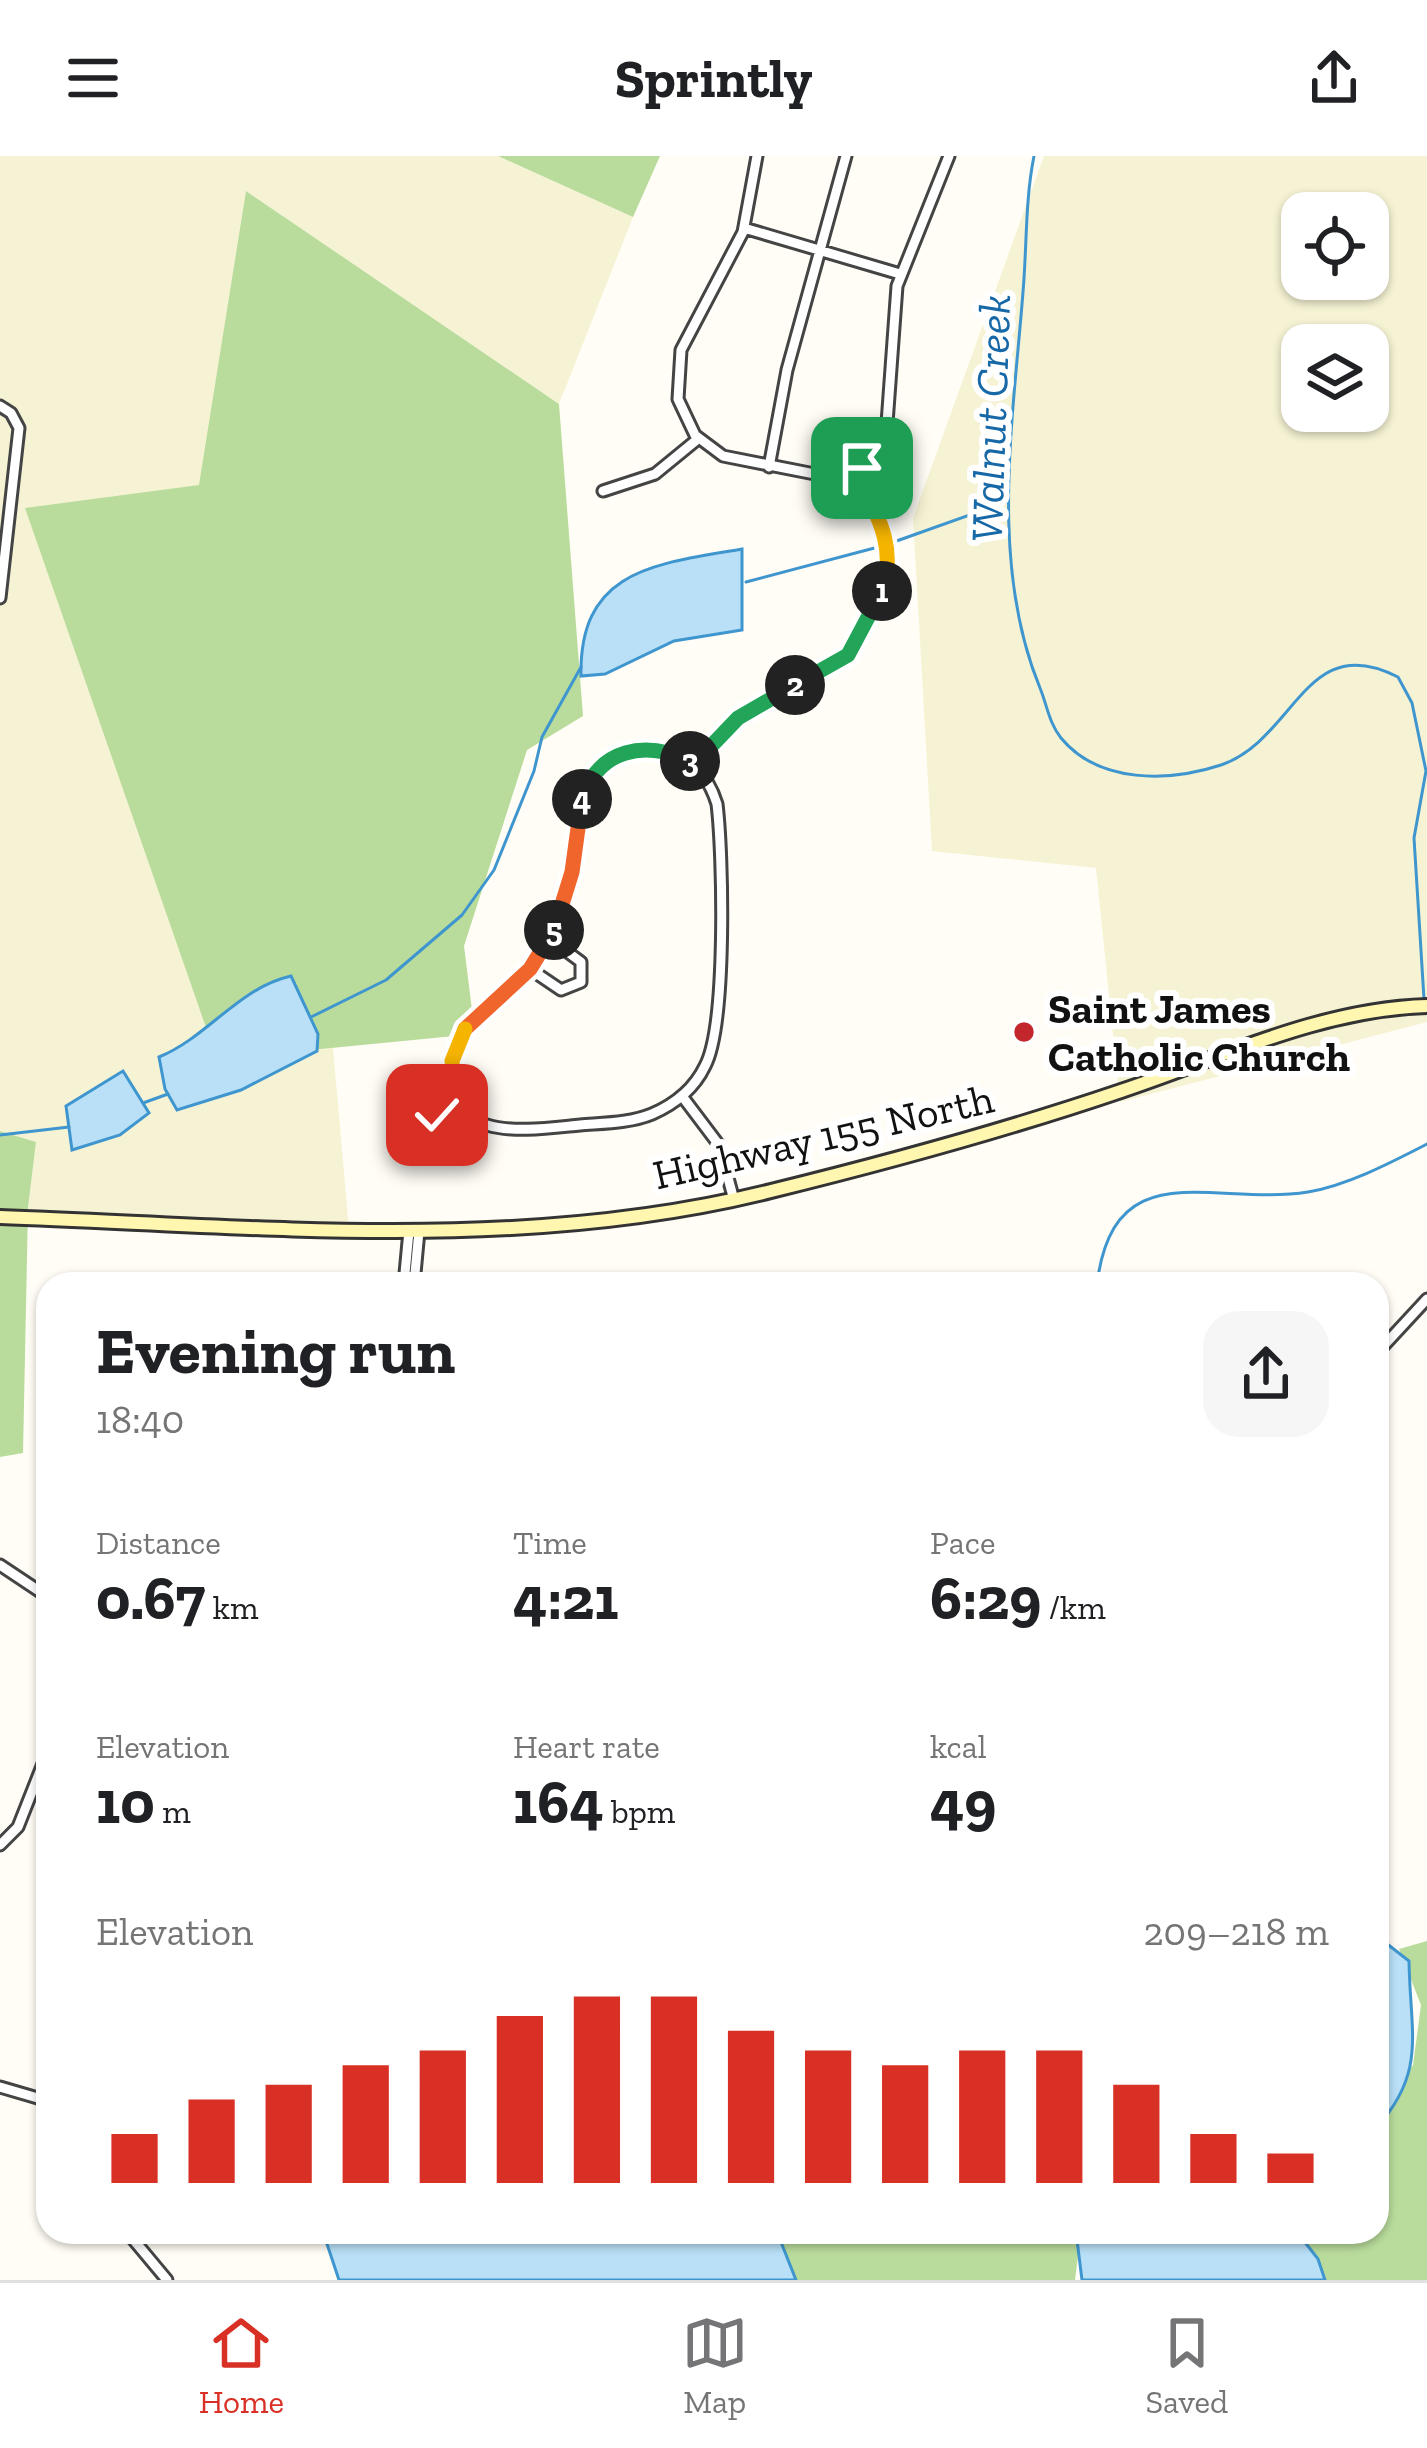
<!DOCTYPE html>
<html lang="en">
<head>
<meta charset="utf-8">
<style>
	:root { --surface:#fff; --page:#f6f6f6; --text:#202124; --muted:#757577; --line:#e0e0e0; --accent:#d93025 }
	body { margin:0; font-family:"Zilla Slab",serif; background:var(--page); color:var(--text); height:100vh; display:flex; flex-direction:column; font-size:45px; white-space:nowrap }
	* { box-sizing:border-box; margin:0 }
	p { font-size:39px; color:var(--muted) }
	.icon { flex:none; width:66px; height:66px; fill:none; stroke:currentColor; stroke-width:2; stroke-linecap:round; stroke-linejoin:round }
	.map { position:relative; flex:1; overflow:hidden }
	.details { position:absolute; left:36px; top:1116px; width:1353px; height:972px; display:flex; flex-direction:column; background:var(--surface); border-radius:36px; box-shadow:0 3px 9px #0004 }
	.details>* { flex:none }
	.fabs { position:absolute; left:1281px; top:36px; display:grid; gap:24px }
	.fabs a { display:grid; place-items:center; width:108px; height:108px; border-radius:24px; background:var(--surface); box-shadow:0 3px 9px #0004; font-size:60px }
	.pin { position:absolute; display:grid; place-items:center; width:102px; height:102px; color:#fff; margin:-51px; border-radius:24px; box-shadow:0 6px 18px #0006 }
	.km { position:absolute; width:60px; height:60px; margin:-30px; border-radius:50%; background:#222; color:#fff; font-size:33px; line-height:60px; text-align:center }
	.round { display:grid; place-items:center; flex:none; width:126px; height:126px; border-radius:36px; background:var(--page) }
	.overview { display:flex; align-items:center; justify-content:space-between; height:204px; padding:0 60px }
	h1 { font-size:66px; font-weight:800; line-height:90px }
	.metrics { display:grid; grid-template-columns:repeat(3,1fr); gap:18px; height:204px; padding:12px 60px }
	.metrics div { display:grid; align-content:center }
	.metrics b { font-size:60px; font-weight:800 }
	.metrics small { font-size:33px; font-weight:400 }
	.metrics p { font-size:33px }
	.chart { height:336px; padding:24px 60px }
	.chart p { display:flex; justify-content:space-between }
	.chart svg { width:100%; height:216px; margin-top:12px; stroke:var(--accent); stroke-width:6 }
	header { display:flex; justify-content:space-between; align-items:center; height:156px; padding:0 60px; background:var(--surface); font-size:54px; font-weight:800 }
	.tabs { display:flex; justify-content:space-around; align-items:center; height:168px; border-top:3px solid var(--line); background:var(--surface); font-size:33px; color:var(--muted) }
	.tabs a { display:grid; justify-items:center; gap:6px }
	.tabs .current { color:var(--accent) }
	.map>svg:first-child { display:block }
</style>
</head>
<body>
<header><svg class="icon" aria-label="menu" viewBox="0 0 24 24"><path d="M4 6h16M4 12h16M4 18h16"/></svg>Sprintly<svg class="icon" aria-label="share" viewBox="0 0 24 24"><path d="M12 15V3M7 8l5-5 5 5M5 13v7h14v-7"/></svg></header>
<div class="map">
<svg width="1427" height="2124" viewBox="0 0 1427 2124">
	<rect width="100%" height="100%" fill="#fffdf5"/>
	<path fill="#f6f3d4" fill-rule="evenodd" d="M 0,0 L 498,0 L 633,61 L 559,248 L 246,35 L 200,329 L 217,902 L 333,892 L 349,1073 L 28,1053 L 36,986 L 0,975 Z
		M 1044,0 L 1427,0 L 1427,866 L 1120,946 L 1096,712 L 932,695 L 913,362 ZM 1302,57 L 1368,57 L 1368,123 L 1302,123 ZM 1302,189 L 1368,189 L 1368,255 L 1302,255 Z"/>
	<path fill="#b9dc9c" d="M 498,0 L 660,0 L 633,61 Z
		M 246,35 L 559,248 L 583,560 L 527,594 L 464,790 L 475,878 L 217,903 L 25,352 L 199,329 Z
		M 0,975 L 36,986 L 28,1052 L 23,1297 L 0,1301 Z
		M 1427,1785 L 1427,2124 L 1321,2124 L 1289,2076 L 1377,2076 L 1377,1955 L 1413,1909 L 1421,1849 L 1399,1793 Z
		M 778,2076 L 1081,2076 L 1075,2124 L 792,2124 Z"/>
	<path fill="#b9e0f7" stroke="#3f96cf" stroke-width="3" d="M 742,393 L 742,474 L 674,485 L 605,518 L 581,520 C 579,412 657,408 742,393 Z
		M 291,820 L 318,878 L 317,895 L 241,934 L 177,954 L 165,933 L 159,901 C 208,881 238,832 291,820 Z
		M 123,915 L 149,957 L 120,979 L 72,994 L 66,950 Z
		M 1377,1780 L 1409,1805 C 1410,1877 1427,1915 1377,1971 Z
		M 323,2076 L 777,2076 L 796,2124 L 339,2124 Z
		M 1076,2076 L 1297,2076 L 1318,2103 L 1325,2124 L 1082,2124 Z"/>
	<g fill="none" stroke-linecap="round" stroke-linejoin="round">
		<path stroke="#3f96cf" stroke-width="3" d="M 1034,0 C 1025,45 1027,90 1023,136 C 1013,265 989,408 1040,532 C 1047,549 1049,567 1061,582 C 1099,628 1169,626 1221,609 C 1296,583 1305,473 1398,521 L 1412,547 L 1426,615 L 1414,682 L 1424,843
			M 891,387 L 1006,346
			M 746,426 L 882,390
			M 311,861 L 386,824 L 462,759 L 494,714 L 534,615 L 542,581 L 581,511
			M 143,947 L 168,938
			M 0,979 L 69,971
			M 1097,1128 C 1114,994 1213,1051 1308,1036 C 1348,1029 1390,1007 1427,988"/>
		<defs>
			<path id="minor" d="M 757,0 L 743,76 L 681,194 L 678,243 L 695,279 L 723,300 L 830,321 L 865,309 L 886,281 L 897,130 L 949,0
				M 744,72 L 900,118
				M 0,250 L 11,257 L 19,272 L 0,442
				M 769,311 L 787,214 L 846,0
				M 603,335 L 655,318 L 699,282
				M 636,592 C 677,590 705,609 717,648 C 723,698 727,869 705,910 C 694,933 675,948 652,958 C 630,967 604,967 580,969 C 528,974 442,989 452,906 C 456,866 500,844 526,817 C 545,798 557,771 565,746 C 583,691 565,610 636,592 Z
				M 693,607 C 746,535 841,534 874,455 C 899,393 883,371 856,315
				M 530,813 L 561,834 L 581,826 L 581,806 L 550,783
				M 682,940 L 719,989 L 734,1044
				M 456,941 L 438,955 L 440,977 L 459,982 L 478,965
				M 404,1128 L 409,1075
				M 414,1128 L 419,1075
				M 1377,1197 L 1427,1143
				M 0,1409 L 48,1441
				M 0,1689 L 18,1671 L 48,1595
				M 0,1931 L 48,1945
				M 127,2076 L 167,2124"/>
			<path id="secondary" d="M 0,1061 C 256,1070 520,1098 771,1035 C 889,1006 1006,974 1121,935 C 1220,902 1321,853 1427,850"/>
		</defs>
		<use href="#minor" stroke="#444" stroke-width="15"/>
		<use href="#secondary" stroke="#333" stroke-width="18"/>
		<use href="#minor" stroke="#fff" stroke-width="9"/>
		<use href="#secondary" stroke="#fff6b0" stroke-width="12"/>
	</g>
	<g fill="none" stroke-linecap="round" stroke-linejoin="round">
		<defs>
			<path id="split-1" d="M 862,312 L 856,315 C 875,355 898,390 882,435"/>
			<path id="split-2" d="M 795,529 L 848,499 L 882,435"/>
			<path id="split-3" d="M 690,605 L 694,608 L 738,562 L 795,529"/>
			<path id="split-4" d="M 582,643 C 599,592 645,584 690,605"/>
			<path id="split-5" d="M 554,774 L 572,716 L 582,643"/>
			<path id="split-6" d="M 465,873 L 530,813 L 554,774"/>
			<path id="split-7" d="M 437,959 L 456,941 L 452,905 L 465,873"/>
		</defs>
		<use href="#split-1" stroke="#fff" stroke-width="24"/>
		<use href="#split-2" stroke="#fff" stroke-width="24"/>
		<use href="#split-3" stroke="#fff" stroke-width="24"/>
		<use href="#split-4" stroke="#fff" stroke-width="24"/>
		<use href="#split-5" stroke="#fff" stroke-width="24"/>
		<use href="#split-6" stroke="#fff" stroke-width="24"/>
		<use href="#split-7" stroke="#fff" stroke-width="24"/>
		<use href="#split-1" stroke="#f5b400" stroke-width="15"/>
		<use href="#split-2" stroke="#22a559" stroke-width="15"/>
		<use href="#split-3" stroke="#22a559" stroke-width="15"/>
		<use href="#split-4" stroke="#22a559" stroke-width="15"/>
		<use href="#split-5" stroke="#f0652b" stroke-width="15"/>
		<use href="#split-6" stroke="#f0652b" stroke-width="15"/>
		<use href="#split-7" stroke="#f5b400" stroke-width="15"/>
	</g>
	<circle fill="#c4262e" stroke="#fff" stroke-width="4.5" cx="1024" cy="876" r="12"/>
	<g text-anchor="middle" stroke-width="12" stroke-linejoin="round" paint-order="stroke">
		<g font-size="42" font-weight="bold" fill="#111" stroke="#fff" text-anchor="start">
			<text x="1048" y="867">Saint James<tspan x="1048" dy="48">Catholic Church</tspan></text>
		</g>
		<g font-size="42" fill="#111" stroke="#fff">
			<text transform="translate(823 980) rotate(-13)" y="15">Highway 155 North</text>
		</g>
		<g font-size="45" font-style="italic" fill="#1768a6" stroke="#fff">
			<text transform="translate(990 262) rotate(-88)" y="16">Walnut Creek</text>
		</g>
	</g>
</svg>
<div class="fabs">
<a><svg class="icon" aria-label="locate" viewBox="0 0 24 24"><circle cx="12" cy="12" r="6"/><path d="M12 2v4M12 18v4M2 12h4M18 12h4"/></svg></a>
<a><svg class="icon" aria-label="layers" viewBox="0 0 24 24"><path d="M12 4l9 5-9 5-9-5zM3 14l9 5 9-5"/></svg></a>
</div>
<div class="pin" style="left:862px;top:312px;background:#1e9e55"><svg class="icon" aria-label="arrive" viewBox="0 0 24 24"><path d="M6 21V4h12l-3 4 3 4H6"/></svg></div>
<div class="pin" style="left:437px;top:959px;background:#d93025"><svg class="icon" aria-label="check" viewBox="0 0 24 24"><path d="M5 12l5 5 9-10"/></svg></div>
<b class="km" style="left:882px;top:435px">1</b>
<b class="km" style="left:795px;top:529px">2</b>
<b class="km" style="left:690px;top:605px">3</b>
<b class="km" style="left:582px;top:643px">4</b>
<b class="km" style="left:554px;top:774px">5</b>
<section class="details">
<div class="overview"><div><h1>Evening run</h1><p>18:40</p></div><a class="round"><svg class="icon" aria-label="share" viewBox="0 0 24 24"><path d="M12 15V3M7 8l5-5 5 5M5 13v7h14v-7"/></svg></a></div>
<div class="metrics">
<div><p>Distance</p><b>0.67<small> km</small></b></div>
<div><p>Time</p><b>4:21</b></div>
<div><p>Pace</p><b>6:29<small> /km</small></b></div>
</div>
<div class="metrics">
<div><p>Elevation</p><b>10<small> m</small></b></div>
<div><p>Heart rate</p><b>164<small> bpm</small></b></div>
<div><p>kcal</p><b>49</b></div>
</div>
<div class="chart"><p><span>Elevation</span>209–218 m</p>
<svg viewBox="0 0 160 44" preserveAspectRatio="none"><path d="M5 44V34M15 44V27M25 44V24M35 44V20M45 44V17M55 44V10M65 44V6M75 44V6M85 44V13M95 44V17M105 44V20M115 44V17M125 44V17M135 44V24M145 44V34M155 44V38"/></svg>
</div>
</section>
</div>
<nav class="tabs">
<a class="current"><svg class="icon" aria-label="home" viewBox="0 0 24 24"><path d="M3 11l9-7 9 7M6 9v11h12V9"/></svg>Home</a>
<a><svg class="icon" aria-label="map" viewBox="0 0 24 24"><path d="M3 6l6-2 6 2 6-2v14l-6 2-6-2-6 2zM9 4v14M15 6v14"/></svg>Map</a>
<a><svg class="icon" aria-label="saved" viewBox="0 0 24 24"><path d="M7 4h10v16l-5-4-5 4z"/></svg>Saved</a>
</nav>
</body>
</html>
